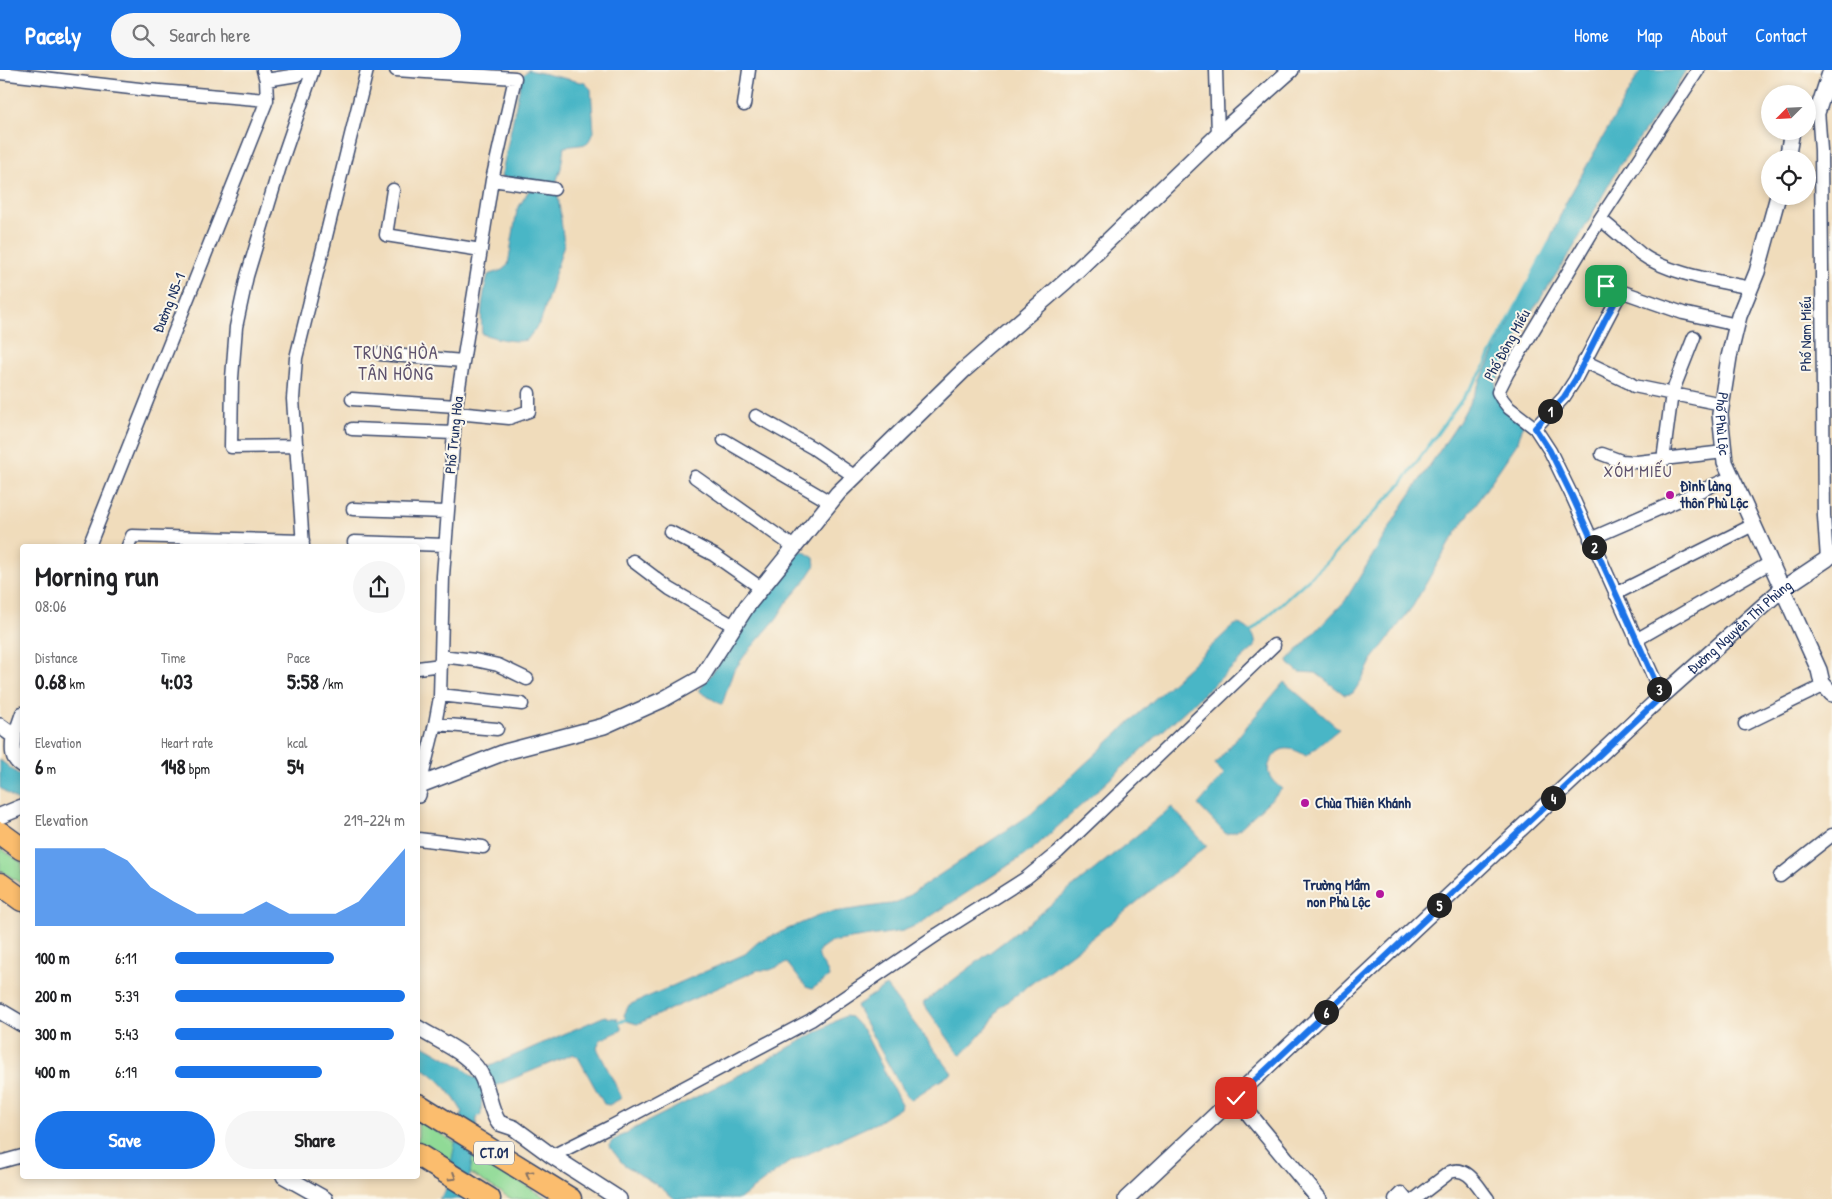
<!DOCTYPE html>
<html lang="en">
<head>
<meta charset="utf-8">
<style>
	:root { --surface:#fff; --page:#f6f6f6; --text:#202124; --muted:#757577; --accent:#1a73e8 }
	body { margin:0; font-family:"Patrick Hand",sans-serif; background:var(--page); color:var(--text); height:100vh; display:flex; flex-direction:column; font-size:19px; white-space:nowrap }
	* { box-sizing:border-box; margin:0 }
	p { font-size:16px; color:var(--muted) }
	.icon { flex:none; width:28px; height:28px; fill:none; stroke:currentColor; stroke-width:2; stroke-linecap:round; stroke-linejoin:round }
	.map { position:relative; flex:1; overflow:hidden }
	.drawer { position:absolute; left:20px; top:474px; width:400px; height:635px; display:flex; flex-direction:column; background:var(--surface); border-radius:5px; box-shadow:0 2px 8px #0003 }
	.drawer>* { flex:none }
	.needle { width:32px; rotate:246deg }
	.buttons { position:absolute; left:1761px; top:15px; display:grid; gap:10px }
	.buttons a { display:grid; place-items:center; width:55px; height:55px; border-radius:50%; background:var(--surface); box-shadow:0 2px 8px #0003; font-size:25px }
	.pin { position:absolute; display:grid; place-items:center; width:42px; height:42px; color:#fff; margin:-21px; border-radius:10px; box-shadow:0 2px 8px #0006 }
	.km { position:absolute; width:25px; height:25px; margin:-12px; border-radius:50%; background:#222; color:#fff; font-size:14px; line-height:25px; text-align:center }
	.round { display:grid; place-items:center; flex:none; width:52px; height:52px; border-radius:26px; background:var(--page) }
	.headline { display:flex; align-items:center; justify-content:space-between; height:85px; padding:0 15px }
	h1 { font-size:28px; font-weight:700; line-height:38px }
	.figures { display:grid; grid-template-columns:repeat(3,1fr); gap:8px; height:85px; padding:5px 15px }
	.figures div { display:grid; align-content:center }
	.figures b { font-size:21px; font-weight:700 }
	.figures small { font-size:14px; font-weight:400 }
	.figures p { font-size:14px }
	.chart { height:140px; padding:10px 15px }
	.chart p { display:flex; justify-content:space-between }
	.chart svg { width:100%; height:90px; margin-top:5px; fill:var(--accent); opacity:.7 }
	.cta { display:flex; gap:10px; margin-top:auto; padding:10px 15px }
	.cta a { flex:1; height:58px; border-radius:30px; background:var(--accent); color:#fff; font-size:20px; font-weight:700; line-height:58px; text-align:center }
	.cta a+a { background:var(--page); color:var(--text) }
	ul { padding:0 15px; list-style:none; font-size:16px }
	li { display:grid; grid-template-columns:80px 60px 1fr; align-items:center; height:38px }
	li i { height:12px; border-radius:6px; background:var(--accent) }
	header { display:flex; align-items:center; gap:30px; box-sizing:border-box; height:70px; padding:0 25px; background:var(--accent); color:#fff }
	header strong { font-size:24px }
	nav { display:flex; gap:28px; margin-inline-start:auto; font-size:18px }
	.search { width:350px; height:45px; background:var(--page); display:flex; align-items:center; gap:12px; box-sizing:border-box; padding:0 18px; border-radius:28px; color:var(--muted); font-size:19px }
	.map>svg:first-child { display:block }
</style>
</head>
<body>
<header>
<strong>Pacely</strong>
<div class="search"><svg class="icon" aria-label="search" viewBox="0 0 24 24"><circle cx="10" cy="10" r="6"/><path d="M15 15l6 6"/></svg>Search here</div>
<nav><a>Home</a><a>Map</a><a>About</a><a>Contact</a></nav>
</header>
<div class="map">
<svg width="1832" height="1129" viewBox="0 0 1832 1129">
	<rect width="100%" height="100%" fill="#fbf7ec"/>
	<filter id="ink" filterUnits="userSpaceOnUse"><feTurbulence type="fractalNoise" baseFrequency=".02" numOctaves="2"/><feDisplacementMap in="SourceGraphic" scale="10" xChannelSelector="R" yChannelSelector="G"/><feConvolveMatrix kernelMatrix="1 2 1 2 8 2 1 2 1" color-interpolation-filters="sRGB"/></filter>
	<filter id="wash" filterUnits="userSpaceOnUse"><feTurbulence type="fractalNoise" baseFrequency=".0096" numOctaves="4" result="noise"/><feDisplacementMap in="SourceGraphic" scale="20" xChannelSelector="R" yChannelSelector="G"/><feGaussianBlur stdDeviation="1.12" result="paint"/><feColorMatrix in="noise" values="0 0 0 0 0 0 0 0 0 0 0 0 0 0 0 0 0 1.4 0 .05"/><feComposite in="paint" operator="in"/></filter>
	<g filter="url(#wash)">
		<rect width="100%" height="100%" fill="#f0dcbb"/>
		<path fill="#90da96" stroke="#56847a" d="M 0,778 L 22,793 L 22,814 L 0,800 Z
			M 418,1050 L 548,1129 L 513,1129 L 510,1128 L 418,1071 Z"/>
		<path fill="#4ab6c6" stroke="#327292" d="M 528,0 L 585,13 L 591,19 L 594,62 L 587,74 L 564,77 L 561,98 L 556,113 L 501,107 L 522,6 Z
			M 1641,0 L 1686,0 L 1668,29 L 1620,95 L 1572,180 L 1522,257 L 1501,304 L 1496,311 L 1496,319 L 1523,355 L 1518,372 L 1450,472 L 1413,536 L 1372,590 L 1361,611 L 1353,623 L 1345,625 L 1316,603 L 1299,602 L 1289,594 L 1288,590 L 1345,531 L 1405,432 L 1459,352 L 1471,330 L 1549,172 L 1565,134 Z
			M 529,120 L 560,121 L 558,125 L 564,174 L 541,251 L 527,270 C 511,273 497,268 482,264 C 480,245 483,223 488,205 L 502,200 L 508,195 L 517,140 Z
			M 803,481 L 814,488 L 815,496 L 806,510 L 787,532 L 777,548 L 745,585 L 733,602 L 722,635 L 699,621 L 701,618 L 723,588 L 794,482 Z
			M 1237,554 C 1249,556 1257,566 1255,577 L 1032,780 L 919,854 L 903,861 L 830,872 L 819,880 C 816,891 828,897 829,907 L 812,919 L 806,917 L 787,893 L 770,900 L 758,900 L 637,954 L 627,951 L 624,945 L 629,935 L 745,884 L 758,872 L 818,846 L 826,843 L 897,833 L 905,828 L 1031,744 L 1233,556 Z
			M 1284,612 L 1339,659 L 1306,686 C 1294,678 1280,674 1272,689 C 1269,693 1267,699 1269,704 C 1271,710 1277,715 1282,719 L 1237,761 L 1226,764 L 1198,735 L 1224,704 L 1215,694 Z
			M 0,690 L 22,707 L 22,734 L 0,718 Z
			M 1172,737 L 1207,776 L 1083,875 L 1000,937 L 989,955 L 962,985 L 959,984 L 923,933 L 1018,861 Z
			M 886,916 L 952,1003 L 910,1030 L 902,1019 L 856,936 Z
			M 605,946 L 610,948 L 617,948 L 622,960 L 600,970 L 597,978 L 621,1026 L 620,1029 L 609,1035 L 604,1034 L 578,987 L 573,984 L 495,1016 L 492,1012 L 482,1026 L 481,1044 L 477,1048 L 467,1129 L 439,1129 L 445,1122 L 462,1041 C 449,1019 439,1008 418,995 L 418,972 L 465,999 L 474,1008 L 488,1004 L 488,997 Z
			M 845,946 L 851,947 L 864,961 L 901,1034 L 900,1038 L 878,1052 L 788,1093 L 740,1129 L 675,1129 L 660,1117 L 623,1094 L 609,1076 L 612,1071 L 643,1054 L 751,999 Z"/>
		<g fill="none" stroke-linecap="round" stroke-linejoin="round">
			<path stroke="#4ab6c6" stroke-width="3" d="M 1249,563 L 1325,494 L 1401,414 L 1481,303 L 1549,173
				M 615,954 L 630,948"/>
		</g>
	</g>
	<g filter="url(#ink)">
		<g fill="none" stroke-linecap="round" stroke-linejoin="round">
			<defs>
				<path id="minor" d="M 396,0 L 515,8 L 492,110 L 456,336 L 443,506 L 440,627 L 435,654 L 420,715
					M 1216,0 L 1218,65
					M 0,3 L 148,20 L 267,30
					M 266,10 L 297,5 L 305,0
					M 744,35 L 749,0
					M 1818,40 L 1821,80 L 1824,446 L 1827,489 L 1832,487
					M 492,110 L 554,119
					M 393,120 L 386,165 L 481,180
					M 1600,149 C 1614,160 1628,173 1641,184 C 1668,204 1718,211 1751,218
					M 1606,216 L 1683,243 L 1737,255
					M 380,284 L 463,291
					M 1584,291 L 1628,312 L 1634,316 L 1722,334
					M 352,329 L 456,336
					M 456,343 L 509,348 L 529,341 L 529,323
					M 756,346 L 813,378 L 854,406
					M 1535,358 L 1564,327 L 1575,310 L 1621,222
					M 352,359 L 454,363
					M 724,370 L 830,432
					M 297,376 L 231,377 L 232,308 L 236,257 L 247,206 L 281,93 L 313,0
					M 1602,384 L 1621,391 L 1637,392 L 1724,382
					M 1663,390 L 1672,323 L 1694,267
					M 695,407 L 794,477
					M 353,439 L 447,442
					M 670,462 L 714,485 L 761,518
					M 1590,469 L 1732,407
					M 354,472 L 445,475
					M 89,476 L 267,30 L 266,10 L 263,0
					M 128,476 L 132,466 L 303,471
					M 303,476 L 293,329 L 296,288 L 367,0
					M 633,491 L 670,519 L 734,556
					M 1615,524 L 1753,455
					M 1636,570 L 1770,493
					M 441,586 L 475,590 L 498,595 L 527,609
					M 418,598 L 441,595
					M 440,625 L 522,634
					M 1662,626 L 1572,426 L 1550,381 L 1535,358 L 1509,338 L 1502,329 L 1498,322 L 1507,304 L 1600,149 L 1698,0
					M 435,654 L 497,659
					M 1745,654 L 1825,615
					M 14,666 L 22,643
					M 418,769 L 483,777
					M 1780,806 L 1832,765
					M 552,1086 L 610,1057 L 811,950 L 938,864 L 1026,808 L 1058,782 L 1274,575
					M 0,1092 L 22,1086
					M 1395,1129 L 1401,1123 L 1406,1129
					M 1415,1129 L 1450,1102 C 1468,1095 1478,1117 1488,1129"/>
				<g id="tertiary">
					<path d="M 1808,42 L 1818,40 L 1831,0"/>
					<path d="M 1787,89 L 1792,61"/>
					<path id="s1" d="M 1778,126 L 1757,202 L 1739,246 L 1729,287 L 1720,344 L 1725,392 L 1819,600 L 1822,613 L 1832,624"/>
					<path d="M 0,656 L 14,666 C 13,678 11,688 22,695"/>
					<path d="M 418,725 L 420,715 L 505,682 L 604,656 L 662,630 L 701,608 L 747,536 L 838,423 L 964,300 L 1065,212 L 1218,65 L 1291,0"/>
					<path d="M 0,746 L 22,737"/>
					<path d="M 0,941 L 22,954"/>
					<path d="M 418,958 C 440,972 473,984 483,1009 C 489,1023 490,1041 499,1053 L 514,1058 L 552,1086 L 619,1129"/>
					<path d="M 1235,1027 L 1319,1129"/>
					<path d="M 284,1106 L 325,1129"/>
					<path id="s2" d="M 1126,1129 L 1662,626 L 1782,519 L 1827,489 L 1832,484"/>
				</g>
				<path id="motorway" d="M 0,763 L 22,779
					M 0,814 L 22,830
					M 418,1035 L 570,1129
					M 418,1085 L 489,1129"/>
			</defs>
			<use href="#minor" stroke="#3b496c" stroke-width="15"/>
			<use href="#tertiary" stroke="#3b496c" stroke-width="18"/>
			<use href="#motorway" stroke="#3b496c" stroke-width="25"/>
			<use href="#minor" stroke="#fff" stroke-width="12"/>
			<use href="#tertiary" stroke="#fff" stroke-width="15"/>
			<use href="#motorway" stroke="#fbbd6e" stroke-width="22"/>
		</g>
		<defs><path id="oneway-chevron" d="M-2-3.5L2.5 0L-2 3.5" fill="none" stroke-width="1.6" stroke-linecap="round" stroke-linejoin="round" transform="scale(1.25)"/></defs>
		<g stroke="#806f65">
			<use href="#oneway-chevron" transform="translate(529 1104) rotate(-149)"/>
			<use href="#oneway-chevron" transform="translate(453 1107) rotate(32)"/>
		</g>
	</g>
	<g fill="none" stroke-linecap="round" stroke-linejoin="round" filter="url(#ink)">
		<defs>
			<path id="route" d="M 1236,1028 L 1662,626 L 1572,426 L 1550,381 L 1535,358 L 1564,327 L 1575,310 L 1606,248 L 1621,222 L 1606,216"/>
		</defs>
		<use href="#route" stroke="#fff" stroke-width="10"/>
		<use href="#route" stroke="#1a73e8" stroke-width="6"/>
	</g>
	<g fill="#b5179e" stroke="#fbf7ec" stroke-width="2">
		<circle cx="1670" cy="425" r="5"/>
		<circle cx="1305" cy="733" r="5"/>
		<circle cx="1380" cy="824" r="5"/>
	</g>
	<g text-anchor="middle" stroke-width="4" stroke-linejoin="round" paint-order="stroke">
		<rect fill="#fbf7ec" stroke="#5e6b89" stroke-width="1" x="474" y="1071.5" width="40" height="23" rx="4"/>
		<g font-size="14" font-weight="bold" fill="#1b2f5e">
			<text x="494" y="1088">CT.01</text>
		</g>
		<g font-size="15" fill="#1b2f5e" stroke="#fbf7ec">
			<text transform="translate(169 233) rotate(-68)" y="5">Đường N5-1</text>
			<text transform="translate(1806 264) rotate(-90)" y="5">Phố Nam Miếu</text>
			<text transform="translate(1507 275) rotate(-61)" y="5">Phố Đông Miếu</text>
			<text dy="5" stroke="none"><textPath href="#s1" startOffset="236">Phố Phù Lộc</textPath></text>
			<text transform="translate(454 365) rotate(-84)" y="5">Phố Trung Hòa</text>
			<text dy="5" stroke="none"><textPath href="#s2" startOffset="839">Đường Nguyễn Thì Phùng</textPath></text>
		</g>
		<g font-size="15" font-weight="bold" fill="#1b2f5e" stroke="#fbf7ec" text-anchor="start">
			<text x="1680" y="421">Đình làng<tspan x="1680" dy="17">thôn Phù Lộc</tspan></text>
			<text x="1315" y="738">Chùa Thiên Khánh</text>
			<text x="1370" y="820" text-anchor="end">Trường Mầm<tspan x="1370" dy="17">non Phù Lộc</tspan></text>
		</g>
		<g font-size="16" letter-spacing="1" fill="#5e526d" stroke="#fbf7ec">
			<text x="1638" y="407">XÓM MIẾU</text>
		</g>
		<g font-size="18" letter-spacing="1" fill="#5e526d" stroke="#fbf7ec">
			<text x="396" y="289">TRUNG HÒA<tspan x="396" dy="21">TÂN HỒNG</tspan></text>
		</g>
	</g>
</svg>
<div class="buttons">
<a><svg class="needle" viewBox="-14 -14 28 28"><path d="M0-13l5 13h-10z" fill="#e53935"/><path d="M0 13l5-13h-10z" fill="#757577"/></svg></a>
<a><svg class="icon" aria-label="locate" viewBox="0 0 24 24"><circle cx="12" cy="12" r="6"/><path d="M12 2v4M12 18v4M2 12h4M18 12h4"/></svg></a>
</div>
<div class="pin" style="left:1606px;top:216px;background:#1e9e55"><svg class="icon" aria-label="arrive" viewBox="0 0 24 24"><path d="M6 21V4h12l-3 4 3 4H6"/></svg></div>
<div class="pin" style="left:1236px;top:1028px;background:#d93025"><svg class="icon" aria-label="check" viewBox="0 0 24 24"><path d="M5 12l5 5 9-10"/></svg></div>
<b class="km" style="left:1550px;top:341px">1</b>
<b class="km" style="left:1594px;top:477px">2</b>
<b class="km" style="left:1659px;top:619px">3</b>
<b class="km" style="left:1553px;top:728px">4</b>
<b class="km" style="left:1439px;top:835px">5</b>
<b class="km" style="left:1326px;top:942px">6</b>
<section class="drawer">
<div class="headline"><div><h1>Morning run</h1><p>08:06</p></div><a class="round"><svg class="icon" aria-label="share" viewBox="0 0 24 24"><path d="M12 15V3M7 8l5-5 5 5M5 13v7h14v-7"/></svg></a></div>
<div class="figures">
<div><p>Distance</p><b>0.68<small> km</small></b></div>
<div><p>Time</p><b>4:03</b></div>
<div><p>Pace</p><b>5:58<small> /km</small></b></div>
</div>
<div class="figures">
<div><p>Elevation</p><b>6<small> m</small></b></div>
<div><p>Heart rate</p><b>148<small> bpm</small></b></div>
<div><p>kcal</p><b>54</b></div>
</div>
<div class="chart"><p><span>Elevation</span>219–224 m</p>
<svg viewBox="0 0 160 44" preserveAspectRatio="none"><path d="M0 44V6L10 6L20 6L30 6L40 12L50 25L60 32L70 38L80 38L90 38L100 32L110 38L120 38L130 38L140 32L150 19L160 6V44z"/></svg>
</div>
<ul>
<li><b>100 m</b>6:11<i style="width:69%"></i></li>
<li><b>200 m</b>5:39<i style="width:100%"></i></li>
<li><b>300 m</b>5:43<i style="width:95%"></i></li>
<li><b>400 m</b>6:19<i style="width:64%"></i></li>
</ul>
<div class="cta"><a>Save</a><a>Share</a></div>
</section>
</div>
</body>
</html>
